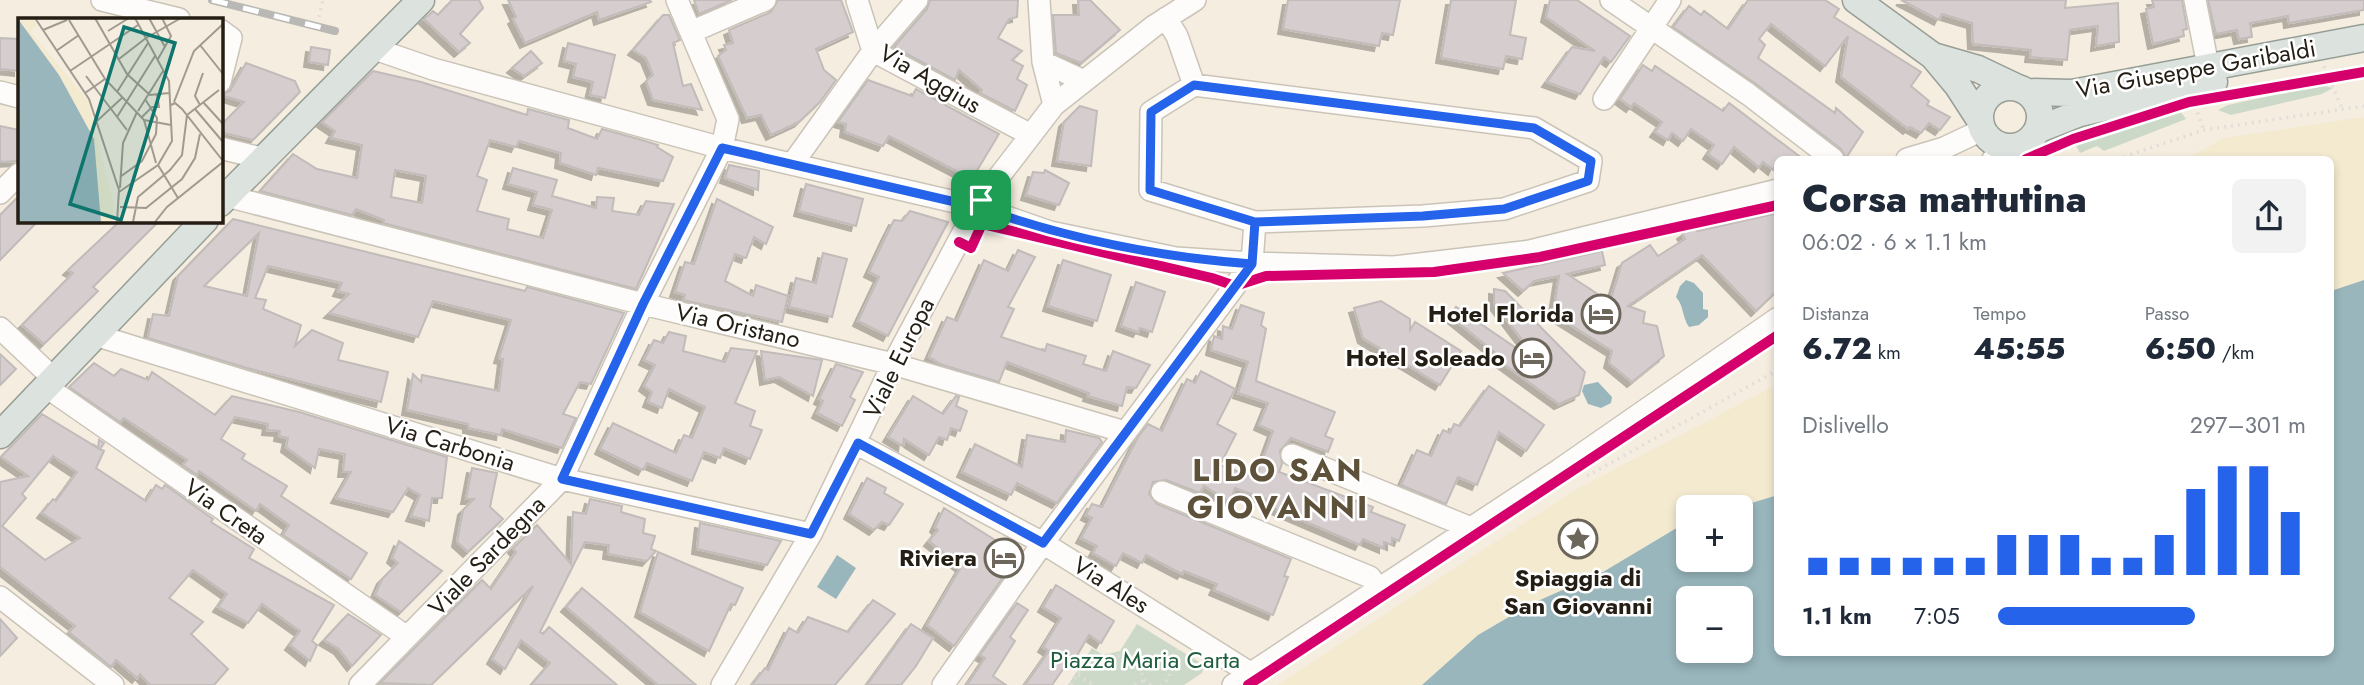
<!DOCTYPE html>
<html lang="it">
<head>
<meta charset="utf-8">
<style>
	:root { --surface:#fff; --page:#f2f2f3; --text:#1f2937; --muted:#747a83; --accent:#2563eb }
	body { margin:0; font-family:Jost,sans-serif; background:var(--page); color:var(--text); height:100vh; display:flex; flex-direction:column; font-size:26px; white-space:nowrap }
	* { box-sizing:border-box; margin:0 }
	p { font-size:23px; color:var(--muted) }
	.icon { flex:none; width:38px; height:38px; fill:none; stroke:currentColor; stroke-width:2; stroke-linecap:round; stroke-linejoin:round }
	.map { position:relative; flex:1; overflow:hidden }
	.panel { position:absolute; left:1774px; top:156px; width:560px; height:500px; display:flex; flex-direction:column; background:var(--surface); border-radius:10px; box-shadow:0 4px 10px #0003 }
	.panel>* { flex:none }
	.controls { position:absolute; left:1676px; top:495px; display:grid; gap:14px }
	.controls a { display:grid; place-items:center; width:77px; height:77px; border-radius:10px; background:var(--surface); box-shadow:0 4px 10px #0003; font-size:35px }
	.pin { position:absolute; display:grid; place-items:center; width:60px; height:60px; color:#fff; margin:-30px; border-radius:14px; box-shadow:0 4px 10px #0006 }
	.round { display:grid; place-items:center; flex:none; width:74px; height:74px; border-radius:10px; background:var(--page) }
	.headline { display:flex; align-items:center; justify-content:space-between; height:119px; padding:0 28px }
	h1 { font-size:38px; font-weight:800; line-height:52px }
	.stats { display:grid; grid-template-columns:repeat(3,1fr); gap:10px; height:119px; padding:7px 28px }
	.stats div { display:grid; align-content:center }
	.stats b { font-size:30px; font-weight:800 }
	.stats small { font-size:19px; font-weight:400 }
	.stats p { font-size:19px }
	.chart { height:196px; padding:14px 28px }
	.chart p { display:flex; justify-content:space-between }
	.chart svg { width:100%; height:126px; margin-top:7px; stroke:var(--accent); stroke-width:6 }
	ul { padding:0 28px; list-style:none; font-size:23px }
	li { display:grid; grid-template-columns:112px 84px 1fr; align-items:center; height:52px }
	li i { height:18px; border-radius:9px; background:var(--accent) }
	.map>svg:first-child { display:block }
</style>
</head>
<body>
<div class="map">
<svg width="2364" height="685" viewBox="0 0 2364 685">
	<defs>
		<filter id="shadow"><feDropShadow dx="-5" dy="5" stdDeviation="0" flood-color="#0004"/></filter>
	</defs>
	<rect width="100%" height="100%" fill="#f5eddf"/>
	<path fill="#ccd9c8" d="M 2320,85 L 2333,88 L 2322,94 L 2231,115 L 2218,110 L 2228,105 Z
		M 2180,111 L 2186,119 L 2104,151 L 2097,146 L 2080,153 L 2075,144 L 2139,121 Z
		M 1137,624 L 1204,665 L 1202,673 L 1184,685 L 1068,685 L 1092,648 L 1103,655 L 1120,651 Z"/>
	<path fill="#f3ead0" d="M 2364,117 L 2364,280 L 2331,291 L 2331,159 L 2185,159 L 2224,138 Z
		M 1778,384 L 1778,495 L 1738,507 L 1689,508 L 1689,523 L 1603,572 L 1531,604 L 1478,635 L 1422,685 L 1277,685 L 1573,491 Z"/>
	<path fill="#99b6bd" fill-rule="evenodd" d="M 1686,280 L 1694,283 L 1703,293 L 1703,309 L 1708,310 L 1708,317 L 1699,325 L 1689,327 C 1682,317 1684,306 1676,297 L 1680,286 Z
		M 2364,280 L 2364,685 L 1422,685 L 1478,635 L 1531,604 L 1603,572 L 1680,526 L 1689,523 L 1689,560 L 1741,560 L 1741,508 L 1738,507 L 1778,495 L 1778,653 L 2331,653 L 2331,291 ZM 1689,598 L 1741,598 L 1741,651 L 1689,651 Z
		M 1598,382 L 1612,397 L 1611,403 L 1601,408 L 1588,404 L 1582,391 L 1584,385 Z
		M 837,555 L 856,568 L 836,599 L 817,587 Z"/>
	<path fill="#d5cdce" stroke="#c1bbb9" stroke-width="2" fill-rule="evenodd" filter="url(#shadow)" d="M 452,0 L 479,0 L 483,8 L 460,34 L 470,43 L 459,52 L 424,19 L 433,11 L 438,15 Z
		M 508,0 L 650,0 L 651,2 L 599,20 L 597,12 L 525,43 L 513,19 L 516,17 Z
		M 694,0 L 732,0 L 699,14 Z
		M 778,0 L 841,0 L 853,32 L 816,49 L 824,70 L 836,80 L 820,102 L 799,122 L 771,135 L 761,115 L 747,118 L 718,56 L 726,50 L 724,45 L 733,43 L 729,30 L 771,12 Z
		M 930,0 L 1018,0 L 1017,17 L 1009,19 L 998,38 L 1022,51 L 1012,60 L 1023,66 L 1017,79 L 1027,85 L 1015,111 L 980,93 L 982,90 L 959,70 L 955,80 L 894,47 L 927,9 Z
		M 1078,0 L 1090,0 L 1120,30 L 1081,63 L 1056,53 L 1053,15 L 1079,15 Z
		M 1288,0 L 1400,0 L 1393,35 L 1382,33 L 1379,46 L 1283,29 Z
		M 1451,0 L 1516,0 L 1510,35 L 1526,38 L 1522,59 L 1506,56 L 1503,69 L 1441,58 Z
		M 1550,0 L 1577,0 L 1630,36 L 1611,62 L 1604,57 L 1580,94 L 1547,82 L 1572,47 L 1595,51 L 1546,17 Z
		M 1748,0 L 1825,0 L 1839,9 L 1834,17 L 1921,72 L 1911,86 L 1929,101 L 1927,105 L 1950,117 L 1940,130 L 1929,123 L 1921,133 L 1910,127 L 1908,129 L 1841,77 L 1848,36 L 1825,66 L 1771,24 L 1759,39 L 1765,45 L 1758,58 L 1835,113 L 1836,108 L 1863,132 L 1846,158 L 1841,149 L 1756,84 L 1673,27 L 1689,6 L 1701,15 L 1704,11 L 1728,29 Z
		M 1901,0 L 2066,0 L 2065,8 L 2118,3 L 2119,42 L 2096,46 L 2098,26 L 2070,30 L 2067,60 L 2030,57 L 2031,50 L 1973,44 L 1972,23 L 1942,14 L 1939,20 Z
		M 2152,0 L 2182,0 L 2187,29 L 2183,30 L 2184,36 L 2153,44 L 2146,9 L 2154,7 Z
		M 2208,0 L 2364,0 L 2364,10 L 2289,23 L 2288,16 L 2250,23 L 2252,37 L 2239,39 L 2237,30 L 2216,34 Z
		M 663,15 L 669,15 L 680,40 L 673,43 L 683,86 L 691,84 L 702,110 L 653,100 L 646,81 L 653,75 L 646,58 L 633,50 Z
		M 0,38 L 19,39 L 19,71 L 0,69 Z
		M 568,43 L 615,55 L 605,98 L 590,95 L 593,82 L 573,77 L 576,64 L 564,61 Z
		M 311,47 L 330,50 L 328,65 L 309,62 Z
		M 531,51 L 542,63 L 524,76 L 512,68 Z
		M 246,63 L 295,81 L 300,92 L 253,140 L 220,132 L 220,126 L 244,102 L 221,95 L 230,91 Z
		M 1643,65 L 1652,71 L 1655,66 L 1723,111 L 1729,103 L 1803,159 L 1778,159 L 1773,170 L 1763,162 L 1759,167 L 1734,147 L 1722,164 L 1708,154 L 1714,145 L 1691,129 L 1683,141 L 1672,133 L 1668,140 L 1655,132 L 1662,122 L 1634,103 L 1631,107 L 1620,99 Z
		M 373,71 L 421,82 L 527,115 L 528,109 L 569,120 L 568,128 L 597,139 L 602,129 L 642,140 L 658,145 L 657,147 L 673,157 L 663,181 L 598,168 L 596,175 L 560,163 L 561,153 L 519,141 L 516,147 L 490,140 L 477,176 L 487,180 L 477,211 L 509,219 L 507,229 L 543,238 L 552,210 L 533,205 L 537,192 L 508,184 L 513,168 L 557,180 L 552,196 L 596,208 L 597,197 L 614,198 L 612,211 L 639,215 L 646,201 L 674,204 L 636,289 L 383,223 L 384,220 L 356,209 L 352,215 L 260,191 L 293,154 L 317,169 L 357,178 L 362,145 L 331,138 L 335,131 L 322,122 ZM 395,170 L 426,176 L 422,203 L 391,197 Z
		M 868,80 L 912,96 L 916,89 L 999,134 L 972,179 L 889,136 L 883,146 L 845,132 L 846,124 L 838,122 Z
		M 1080,106 L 1097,111 L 1091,166 L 1057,161 L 1064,122 Z
		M 0,126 L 19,130 L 19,161 L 0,162 Z
		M 729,165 L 759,171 L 758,190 L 725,178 Z
		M 1045,170 L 1069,183 L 1059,205 L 1026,195 L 1033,172 L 1044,173 Z
		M 806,184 L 863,199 L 856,226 L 799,211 Z
		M 19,196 L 19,220 L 39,220 L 0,260 L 0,215 Z
		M 717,199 L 773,227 L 766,244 L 754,237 L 746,258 L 735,254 L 725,281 L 753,296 L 756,285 L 788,296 L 782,322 L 683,300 L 685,295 L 675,292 L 685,262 L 694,264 Z
		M 910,211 L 948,222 L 888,336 L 858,321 L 879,277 L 869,272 L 886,236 L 894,220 L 902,221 Z
		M 1778,213 L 1778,290 L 1756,311 L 1702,255 L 1628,306 L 1645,312 L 1643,323 L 1657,326 L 1664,356 L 1632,382 L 1609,363 L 1612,351 L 1553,314 L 1559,276 L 1534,281 L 1523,291 L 1503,273 L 1602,251 L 1605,265 L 1567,274 L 1610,302 L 1622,263 L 1650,245 L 1658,256 L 1685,239 L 1682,234 L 1694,226 L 1697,231 Z
		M 233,219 L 525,291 L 527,287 L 624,313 L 591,384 L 580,382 L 563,414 L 576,418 L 562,448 L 502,429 L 501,435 L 468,428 L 468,424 L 407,410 L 413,374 L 421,382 L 422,375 L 499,391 L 503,359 L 499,358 L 511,320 L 433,301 L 418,337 L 329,313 L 349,294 L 338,291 L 342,283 L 268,266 L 255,298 L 266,300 L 263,309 L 301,325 L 295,346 L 312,330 L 343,343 L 338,360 L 388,372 L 381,402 L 247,368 L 148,338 L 153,314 L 169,316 L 178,276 ZM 259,233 L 247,296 L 204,286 Z
		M 121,220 L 160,220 L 93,287 L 98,291 L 44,344 L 22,325 L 73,273 L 68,270 Z
		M 1018,250 L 1035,257 L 1008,307 L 1014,309 L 1001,337 L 1045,351 L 1047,344 L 1086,356 L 1083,364 L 1106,371 L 1113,351 L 1150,365 L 1136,388 L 1127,387 L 1122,406 L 1088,396 L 1089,393 L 1007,362 L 999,382 L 943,365 L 929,357 L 947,317 L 957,321 L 984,260 L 1008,271 Z
		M 823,253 L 847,259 L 832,317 L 789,307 L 796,278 L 816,283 Z
		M 1063,260 L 1111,275 L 1097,321 L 1048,306 Z
		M 1136,282 L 1165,292 L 1152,332 L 1140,328 L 1138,332 L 1121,326 Z
		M 1494,289 L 1505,291 L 1585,372 L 1579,395 L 1559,404 L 1501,362 L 1503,359 L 1450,316 L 1456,307 L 1541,365 L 1494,303 Z
		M 1381,301 L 1410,319 L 1410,330 L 1415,322 L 1461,351 L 1440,385 L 1363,338 L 1354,308 Z
		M 1241,305 L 1264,313 L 1261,325 L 1266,329 L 1256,381 L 1335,412 L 1325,436 L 1333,439 L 1328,452 L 1291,438 L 1280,451 L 1282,464 L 1279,472 L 1373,507 L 1371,512 L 1405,525 L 1399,541 L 1392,538 L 1392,545 L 1384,542 L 1384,548 L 1363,539 L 1360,545 L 1267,505 L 1270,501 L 1235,488 L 1230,502 L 1204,486 L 1200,493 L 1166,480 L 1153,482 L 1149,494 L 1157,504 L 1291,559 L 1284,576 L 1288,577 L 1273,615 L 1214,590 L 1217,584 L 1184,571 L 1182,574 L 1146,555 L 1142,563 L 1123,553 L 1116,566 L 1093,553 L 1097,546 L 1081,538 L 1092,518 L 1086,515 L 1092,504 L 1102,507 L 1138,437 L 1148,424 L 1162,431 L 1187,379 L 1195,383 L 1201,371 L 1235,389 L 1217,424 L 1236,434 L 1220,465 L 1256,478 L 1273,431 L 1259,425 L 1268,403 L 1238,393 L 1248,362 L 1211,350 L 1214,336 L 1222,339 L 1223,326 L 1232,329 Z
		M 669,332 L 686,336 L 683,351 L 725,362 L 731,348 L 757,351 L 735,403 L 755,411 L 750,426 L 762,430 L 750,459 L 724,448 L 720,458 L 704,452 L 692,481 L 647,463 L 643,470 L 600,449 L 613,423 L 676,453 L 684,435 L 692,438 L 705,407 L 669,389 L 662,408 L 648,402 L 652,392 L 644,386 L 655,365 L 644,360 L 654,340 L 663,343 Z
		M 761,351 L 822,360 L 813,396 L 779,377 L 765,380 Z
		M 0,354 L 16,369 L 0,385 Z
		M 94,363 L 114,376 L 121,369 L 148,380 L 152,372 L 215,415 L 232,396 L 299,412 L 447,457 L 442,498 L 432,498 L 429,521 L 411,516 L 420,495 L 408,488 L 393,512 L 336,498 L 351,472 L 343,472 L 345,454 L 319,449 L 315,468 L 286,447 L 288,438 L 279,436 L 280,431 L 267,430 L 268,424 L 235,417 L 221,439 L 245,454 L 242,459 L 287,486 L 281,496 L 367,553 L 351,579 L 283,535 L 289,525 L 260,504 L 256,511 L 199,471 L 197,475 L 183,465 L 187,460 L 124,418 L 120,422 L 69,387 Z
		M 836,364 L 863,372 L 850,397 L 855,400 L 842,426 L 817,413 L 823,401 L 819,399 Z
		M 1489,386 L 1544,425 L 1526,451 L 1499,432 L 1477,485 L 1458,477 L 1446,504 L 1401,485 L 1417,450 L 1431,456 L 1443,430 L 1450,433 L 1454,424 L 1460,426 Z
		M 913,396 L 943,414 L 956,396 L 959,397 L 956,406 L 967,411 L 960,431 L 951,428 L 947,440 L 939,437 L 929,455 L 904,439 L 903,446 L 888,437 Z
		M 42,414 L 98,448 L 99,440 L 104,443 L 100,449 L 104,451 L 96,468 L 146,501 L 156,485 L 162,489 L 165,485 L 213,519 L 211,522 L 254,549 L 249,558 L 334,605 L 312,641 L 317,645 L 310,661 L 290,645 L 300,631 L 262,604 L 248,623 L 218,607 L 227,594 L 193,570 L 169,598 L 203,622 L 191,634 L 228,669 L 214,685 L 150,685 L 140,674 L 137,678 L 116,660 L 111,667 L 69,632 L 75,626 L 0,567 L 0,482 L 28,476 L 1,457 ZM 53,456 L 77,472 L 56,501 L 53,499 L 42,513 L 80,538 L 45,560 L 2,526 L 26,498 L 22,494 Z
		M 1066,430 L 1099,438 L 1102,442 L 1057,503 L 1017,483 L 1011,495 L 962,472 L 975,444 L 1022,467 L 1027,435 L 1065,442 Z
		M 472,468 L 497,473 L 490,507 L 503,519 L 468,552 L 457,542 L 463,510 L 474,499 L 466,499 Z
		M 867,478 L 886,488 L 884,493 L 903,504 L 889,525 L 882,522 L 874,530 L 849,514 Z
		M 590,499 L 622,506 L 621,512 L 645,519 L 643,533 L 655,536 L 651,549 L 656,551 L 647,561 L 608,554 L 609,545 L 585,542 L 540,632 L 543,634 L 549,627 L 617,685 L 531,685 L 550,663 L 521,640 L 505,669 L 492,659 L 533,586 L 431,685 L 380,683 L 482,580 L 491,589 L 516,552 L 513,548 L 537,525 L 571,564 L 573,512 L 586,514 Z
		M 944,508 L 1019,555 L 954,646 L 927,625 L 961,567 L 929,541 L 938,530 L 935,527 Z
		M 700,523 L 781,541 L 767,565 L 697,549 Z
		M 399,541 L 442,571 L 401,612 L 375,595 L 382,579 L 398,563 L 392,558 Z
		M 658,552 L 743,588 L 735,605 L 731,604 L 709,651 L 640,612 Z
		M 1056,585 L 1114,621 L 1101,643 L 1089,635 L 1072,664 L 1068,662 L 1052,685 L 1025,685 L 1049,651 L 1043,647 L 1061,618 L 1043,607 Z
		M 582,588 L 601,604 L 696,685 L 658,685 L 566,607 Z
		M 873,600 L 895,614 L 835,685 L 752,685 L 765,668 L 768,670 L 789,628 L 798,633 L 808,617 L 848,632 Z
		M 1017,603 L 1028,610 L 1010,637 L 1015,641 L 993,676 L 1006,685 L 967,685 L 985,658 L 980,655 Z
		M 348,614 L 381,635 L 352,666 L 339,649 L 324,640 Z
		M 0,619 L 17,638 L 0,656 Z
		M 911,624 L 933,638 L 916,666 L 901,685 L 867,685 Z"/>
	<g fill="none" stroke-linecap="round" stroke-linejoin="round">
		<defs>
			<path id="minor" d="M 102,0 L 179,19
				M 857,0 L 873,51 L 1031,135
				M 1039,0 L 1043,62 L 1054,105
				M 1611,0 L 1748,94 L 1833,159
				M 2195,0 L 2208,66
				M 1166,18 L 1177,36 L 1194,85
				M 220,30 L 231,38 L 220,82
				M 691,32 L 765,0
				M 372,48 L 433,69 L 722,148 L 968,205
				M 1043,62 L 1084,81
				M 1194,85 L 1534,128 L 1591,161 L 1588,181 L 1504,209 L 1423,216 L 1255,222 L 1150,190 L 1151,112 Z
				M 0,92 L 19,97
				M 1604,99 L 1670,0
				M 220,148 L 265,159
				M 1907,159 L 1944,148 L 1982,130
				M 1993,159 L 2007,148
				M 793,163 L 873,51 L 917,0
				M 0,193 L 19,174
				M 227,196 L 643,304 L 893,364 L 1125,432
				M 981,200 L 1054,105 L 1154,26 L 1195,0
				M 973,214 L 980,213 L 984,209 L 1050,232 L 1176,258 L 1252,263 L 1394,267 L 1530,251 L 1778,190
				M 1252,263 L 1255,222
				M 0,328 L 53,378
				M 95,335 L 562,479 L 811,534
				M 45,386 L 407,637
				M 857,444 L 1043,543 L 1250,673
				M 1292,455 L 1471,528
				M 1162,492 L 1370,577 L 1377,588
				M 0,597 L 113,685
				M 360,685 L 562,479 L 643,304 L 722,148 L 728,119 L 677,0
				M 722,685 L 811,534 L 893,364 L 973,214
				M 943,685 L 1043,543 L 1252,263
				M 1233,685 L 1559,470 L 1778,318"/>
			<path id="major" d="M 1856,0 L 1933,56 L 1958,86 L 1980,120
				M 1933,56 L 1978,69 L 2018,88
				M1980 117a30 30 0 1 1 60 0a30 30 0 1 1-60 0Z
				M 2027,92 L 2072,93 L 2364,38
				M 2037,130 L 2080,113 L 2214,82
				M 220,203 L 421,0
				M 0,435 L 205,220"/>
		</defs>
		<use href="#minor" stroke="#cac4b8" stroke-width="24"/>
		<use href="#major" stroke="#969e95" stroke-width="29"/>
		<path stroke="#e1ded9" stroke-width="3.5" stroke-dasharray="2 5" stroke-linecap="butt" d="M 319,17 L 323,0
			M 2324,66 L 2342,109
			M 2195,106 L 2204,130
			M 2117,159 L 2204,130 L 2364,106
			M 1587,476 L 1778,370
			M 1168,661 L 1178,649
			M 1078,675 L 1094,685
			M 1071,685 L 1089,656 L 1112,658 L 1126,653 L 1142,663
			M 1135,685 L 1144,680
			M 1151,685 L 1144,680 L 1140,669 L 1146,658 L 1158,655 L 1171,667 L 1169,678 L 1161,685"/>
		<use href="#minor" stroke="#fefcfa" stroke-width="21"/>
		<use href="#major" stroke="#dce3df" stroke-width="26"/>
		<defs>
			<path id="rail" d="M 212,0 L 335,31"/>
		</defs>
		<use href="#rail" stroke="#bab8b5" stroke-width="8"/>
		<use href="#rail" stroke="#fff" stroke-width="5" stroke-dasharray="16" stroke-linecap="butt"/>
		<defs>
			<path id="cycleway" d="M 2026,159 L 2073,139 L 2189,102 L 2364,72
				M 959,242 L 971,248 L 982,224 L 1212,278 L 1235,286 L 1266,276 L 1434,272 L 1540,257 L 1778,205
				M 1248,685 L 1778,335"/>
		</defs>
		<use href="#cycleway" stroke="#fff" stroke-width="15"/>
		<use href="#cycleway" stroke="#d6006c" stroke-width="10"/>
	</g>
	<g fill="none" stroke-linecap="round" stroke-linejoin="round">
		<defs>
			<path id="route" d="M 981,200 L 973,199 L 968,205 L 722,148 L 643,304 L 562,479 L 811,534 L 858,443 L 1043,543 L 1252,264 L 1255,222 L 1423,216 L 1504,209 L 1588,181 L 1591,161 L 1534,128 L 1194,85 L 1151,112 L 1150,190 L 1255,222 L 1252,264 C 1159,257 1072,240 984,209 L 981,200"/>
		</defs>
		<use href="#route" stroke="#fff" stroke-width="14"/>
		<use href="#route" stroke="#2563eb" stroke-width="9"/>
	</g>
	<defs>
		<symbol id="hotel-ring" viewBox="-11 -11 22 22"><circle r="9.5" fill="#fff" stroke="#6d665b" stroke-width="1.5"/><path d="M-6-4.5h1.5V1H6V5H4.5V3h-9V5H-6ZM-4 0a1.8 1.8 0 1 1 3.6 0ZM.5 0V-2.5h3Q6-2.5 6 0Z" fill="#6d665b"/></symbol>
		<symbol id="sight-ring" viewBox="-11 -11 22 22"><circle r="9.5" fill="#fff" stroke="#6d665b" stroke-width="1.5"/><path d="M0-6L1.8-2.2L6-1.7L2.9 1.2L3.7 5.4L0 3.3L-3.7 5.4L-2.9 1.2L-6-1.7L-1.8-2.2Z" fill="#6d665b"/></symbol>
	</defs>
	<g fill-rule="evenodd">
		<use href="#hotel-ring" x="1579" y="292" width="44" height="44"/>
		<use href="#hotel-ring" x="1510" y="336" width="44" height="44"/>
		<use href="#sight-ring" x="1556" y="517" width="44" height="44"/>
		<use href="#hotel-ring" x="982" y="536" width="44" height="44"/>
	</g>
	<g text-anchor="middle" stroke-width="5" stroke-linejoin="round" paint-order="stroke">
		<g font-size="24" fill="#241e14" stroke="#fff">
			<text transform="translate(2196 69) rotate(-10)" y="8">Via Giuseppe Garibaldi</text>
			<text transform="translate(930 79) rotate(30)" y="8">Via Aggius</text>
			<text transform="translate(738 326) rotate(13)" y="8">Via Oristano</text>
			<text transform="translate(899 358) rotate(-64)" y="8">Viale Europa</text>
			<text transform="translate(450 444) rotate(17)" y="8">Via Carbonia</text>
			<text transform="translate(226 512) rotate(35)" y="8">Via Creta</text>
			<text transform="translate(487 556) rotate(-46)" y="8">Viale Sardegna</text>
			<text transform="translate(1111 585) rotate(32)" y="8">Via Ales</text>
		</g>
		<g font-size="24" font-weight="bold" fill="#241e14" stroke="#fff" text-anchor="end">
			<text x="1574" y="322">Hotel Florida</text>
			<text x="1505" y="366">Hotel Soleado</text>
			<text x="977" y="566">Riviera</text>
			<text x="1578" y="586" text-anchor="middle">Spiaggia di<tspan x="1578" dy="28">San Giovanni</tspan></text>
		</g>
		<g font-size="24" fill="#1f5c3c" stroke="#fff">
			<text x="1145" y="668">Piazza Maria Carta</text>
		</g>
		<g font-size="32" font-weight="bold" letter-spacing="2" fill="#5e513a" stroke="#fff">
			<text x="1278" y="481">LIDO SAN<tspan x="1278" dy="37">GIOVANNI</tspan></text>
		</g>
	</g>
	<g transform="translate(18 18)">
		<rect width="205" height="205" fill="#f5eddf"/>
		<path d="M 0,0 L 14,0 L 19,6 L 13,14 L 70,83 L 96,188 L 94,204 L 83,204 L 76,121 L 41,57 Z" fill="#f3ead0"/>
		<path d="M 0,1 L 41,57 L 76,121 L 83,204 L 0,204 Z" fill="#99b6bd"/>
		<path fill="none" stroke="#a19a8e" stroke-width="2" d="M 17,0 L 71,81 L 101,172M 77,0 L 109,56 L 132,77 L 151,75M 131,0 L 147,29M 51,2 L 87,61 L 126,102 L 138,145M 25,12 L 49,2M 90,13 L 111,0M 128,20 L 163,0M 182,27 L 205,56M 38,33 L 61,17M 101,41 L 128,20M 140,41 L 153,18 L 144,0M 52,53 L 120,7M 68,58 L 109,112M 99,74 L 130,25M 67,75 L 87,61M 156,84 L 176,33 L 205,6M 185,84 L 205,106M 153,87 L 157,85 L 164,91 L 205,143M 182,87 L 177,78 L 185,55M 177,91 L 205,124M 120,93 L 145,53M 99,99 L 137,38M 124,99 L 134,89 L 141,89 L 139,76M 126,102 L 153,107M 79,103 L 105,79M 140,147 L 160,180M 102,159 L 124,143 L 138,116 L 139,100 L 127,81M 102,170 L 105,125 L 119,94M 101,174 L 140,147 L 154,123 L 151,63 L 117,0M 102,189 L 128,190 L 164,161 L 177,140 L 182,116M 99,204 L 101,172M 115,204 L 120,179 L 152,152 L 164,137 L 169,97 L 201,72M 137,204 L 149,189 L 205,144"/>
		<path fill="#0f766e" fill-opacity="0.15" stroke="#0f766e" stroke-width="3.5" d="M 106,9 L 157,25 L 103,202 L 52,186 Z"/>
		<rect width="205" height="205" fill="none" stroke="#241e14" stroke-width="3.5"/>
	</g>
</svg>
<div class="controls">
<a>+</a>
<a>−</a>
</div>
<div class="pin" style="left:981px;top:200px;background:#1e9e55"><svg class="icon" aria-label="arrive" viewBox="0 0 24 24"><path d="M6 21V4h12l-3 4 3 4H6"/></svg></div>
<section class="panel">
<div class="headline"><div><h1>Corsa mattutina</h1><p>06:02 · 6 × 1.1 km</p></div><a class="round"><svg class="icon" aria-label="share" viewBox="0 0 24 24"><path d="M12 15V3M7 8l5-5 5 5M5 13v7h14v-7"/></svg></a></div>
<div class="stats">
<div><p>Distanza</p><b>6.72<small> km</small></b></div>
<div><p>Tempo</p><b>45:55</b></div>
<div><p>Passo</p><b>6:50<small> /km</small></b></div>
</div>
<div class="chart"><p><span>Dislivello</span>297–301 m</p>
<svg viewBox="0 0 160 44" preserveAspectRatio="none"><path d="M5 44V38M15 44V38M25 44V38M35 44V38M45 44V38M55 44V38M65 44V30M75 44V30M85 44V30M95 44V38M105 44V38M115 44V30M125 44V14M135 44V6M145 44V6M155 44V22"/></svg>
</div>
<ul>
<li><b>1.1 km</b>7:05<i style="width:64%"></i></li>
</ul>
</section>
</div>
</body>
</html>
